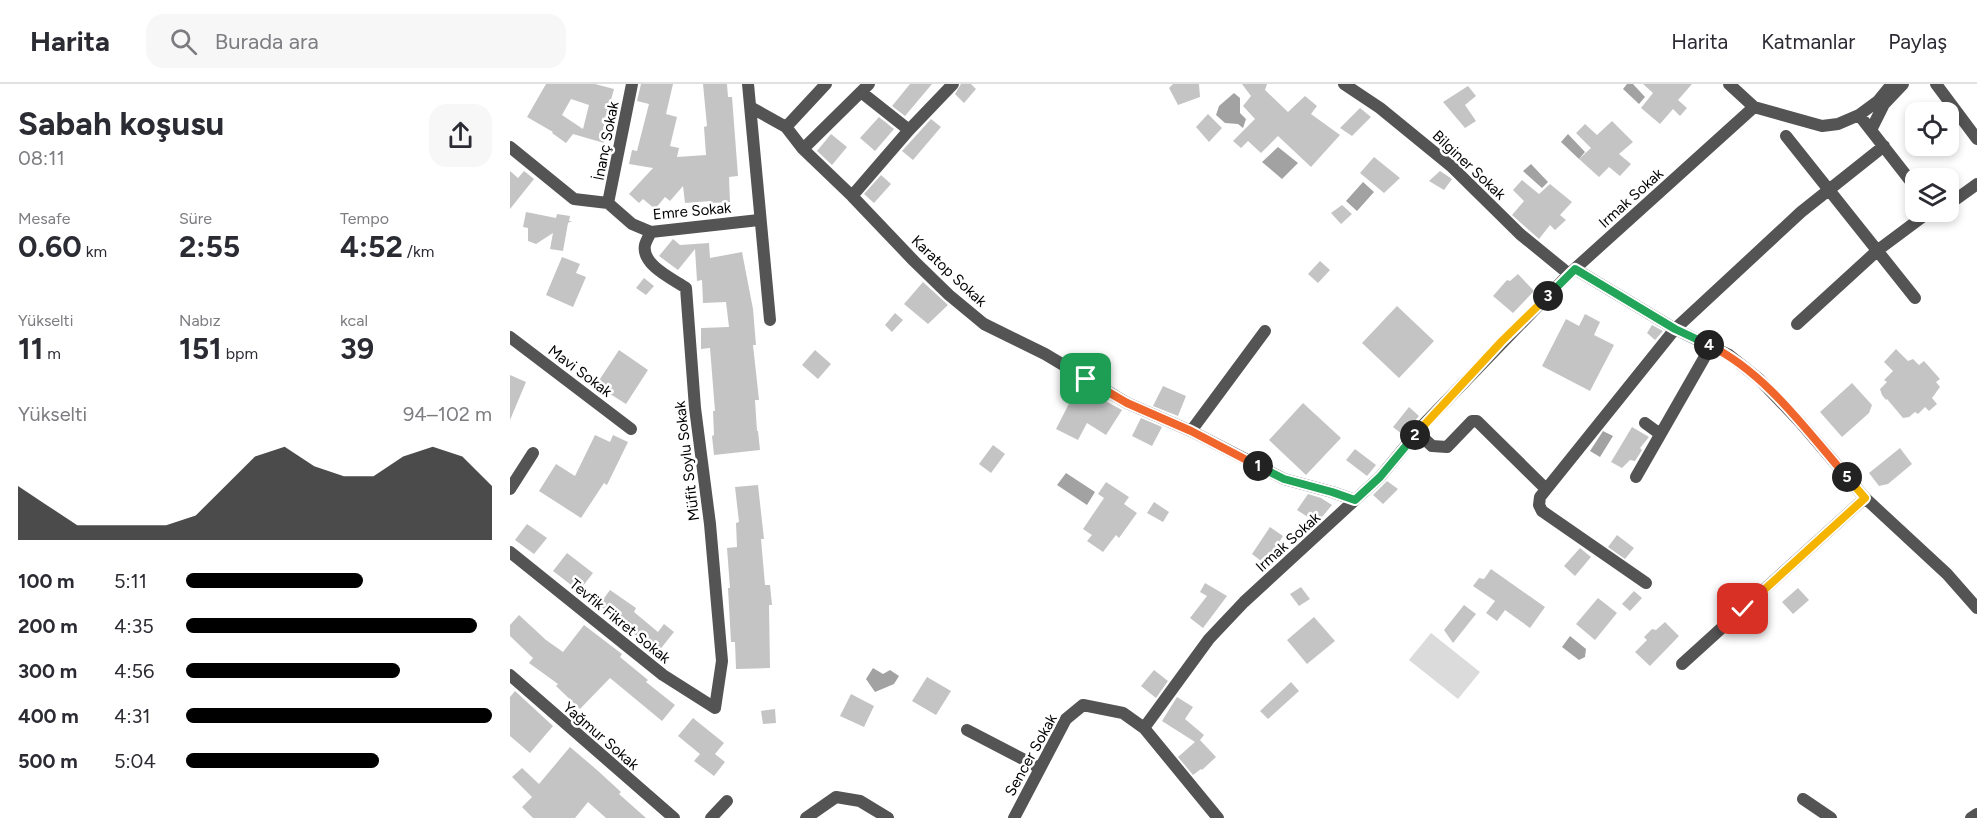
<!DOCTYPE html>
<html lang="tr">
<head>
<meta charset="utf-8">
<style>
	:root { --surface:#fff; --page:#f7f7f7; --text:#2b2b33; --muted:#7c7c81; --line:#e1e1e2; --accent:#000 }
	body { margin:0; font-family:Figtree,sans-serif; background:var(--page); color:var(--text); height:100vh; display:flex; flex-direction:column; font-size:22px; white-space:nowrap }
	* { box-sizing:border-box; margin:0 }
	p { font-size:20px; color:var(--muted) }
	.icon { flex:none; width:33px; height:33px; fill:none; stroke:currentColor; stroke-width:2; stroke-linecap:round; stroke-linejoin:round }
	.map { position:relative; flex:1; overflow:hidden }
	.details { display:flex; flex-direction:column; background:var(--surface); width:510px }
	.details>* { flex:none }
	.fabs { position:absolute; left:1395px; top:18px; display:grid; gap:12px }
	.fabs a { display:grid; place-items:center; width:54px; height:54px; border-radius:12px; background:var(--surface); box-shadow:0 3px 9px #0003; font-size:30px }
	.pin { position:absolute; display:grid; place-items:center; width:51px; height:51px; color:#fff; margin:-26px; border-radius:12px; box-shadow:0 3px 9px #0006 }
	.km { position:absolute; width:30px; height:30px; margin:-15px; border-radius:50%; background:#222; color:#fff; font-size:16px; line-height:30px; text-align:center }
	.round { display:grid; place-items:center; flex:none; width:63px; height:63px; border-radius:18px; background:var(--page) }
	.headline { display:flex; align-items:center; justify-content:space-between; height:102px; padding:0 18px }
	h1 { font-size:33px; font-weight:700; line-height:45px }
	.stats { display:grid; grid-template-columns:repeat(3,1fr); gap:9px; height:102px; padding:6px 18px }
	.stats div { display:grid; align-content:center }
	.stats b { font-size:30px; font-weight:700 }
	.stats small { font-size:16px; font-weight:400 }
	.stats p { font-size:16px }
	.chart { height:168px; padding:12px 18px }
	.chart p { display:flex; justify-content:space-between }
	.chart svg { width:100%; height:108px; margin-top:6px; fill:var(--accent); opacity:.7 }
	ul { padding:0 18px; list-style:none; font-size:20px }
	li { display:grid; grid-template-columns:96px 72px 1fr; align-items:center; height:45px }
	li i { height:15px; border-radius:8px; background:var(--accent) }
	header { display:flex; align-items:center; gap:36px; box-sizing:border-box; height:84px; padding:0 30px; background:var(--surface); border-bottom:2px solid var(--line) }
	header strong { font-size:28px }
	nav { display:flex; gap:33px; margin-inline-start:auto; font-size:21px }
	.search { width:420px; height:54px; background:var(--page); display:flex; align-items:center; gap:15px; box-sizing:border-box; padding:0 21px; border-radius:18px; color:var(--muted); font-size:22px }
	main { display:flex; flex:1; min-height:0 }
	.map>svg:first-child { display:block }
</style>
</head>
<body>
<header>
<strong>Harita</strong>
<div class="search"><svg class="icon" aria-label="search" viewBox="0 0 24 24"><circle cx="10" cy="10" r="6"/><path d="M15 15l6 6"/></svg>Burada ara</div>
<nav><a>Harita</a><a>Katmanlar</a><a>Paylaş</a></nav>
</header>
<main>
<section class="details">
<div class="headline"><div><h1>Sabah koşusu</h1><p>08:11</p></div><a class="round"><svg class="icon" aria-label="share" viewBox="0 0 24 24"><path d="M12 15V3M7 8l5-5 5 5M5 13v7h14v-7"/></svg></a></div>
<div class="stats">
<div><p>Mesafe</p><b>0.60<small> km</small></b></div>
<div><p>Süre</p><b>2:55</b></div>
<div><p>Tempo</p><b>4:52<small> /km</small></b></div>
</div>
<div class="stats">
<div><p>Yükselti</p><b>11<small> m</small></b></div>
<div><p>Nabız</p><b>151<small> bpm</small></b></div>
<div><p>kcal</p><b>39</b></div>
</div>
<div class="chart"><p><span>Yükselti</span>94–102 m</p>
<svg viewBox="0 0 160 44" preserveAspectRatio="none"><path d="M0 44V22L10 30L20 38L30 38L40 38L50 38L60 34L70 22L80 10L90 6L100 14L110 18L120 18L130 10L140 6L150 10L160 22V44z"/></svg>
</div>
<ul>
<li><b>100 m</b>5:11<i style="width:58%"></i></li>
<li><b>200 m</b>4:35<i style="width:95%"></i></li>
<li><b>300 m</b>4:56<i style="width:70%"></i></li>
<li><b>400 m</b>4:31<i style="width:100%"></i></li>
<li><b>500 m</b>5:04<i style="width:63%"></i></li>
</ul>
</section>
<div class="map">
<svg width="1467" height="734" viewBox="0 0 1467 734">
	<rect width="100%" height="100%" fill="#fff"/>
	<path fill="#dbdbdb" d="M 921,549 L 970,588 L 948,615 L 899,576 Z"/>
	<path fill="#a2a2a2" d="M 1117,0 L 1123,0 L 1135,13 L 1129,20 L 1113,5 Z
		M 724,9 L 730,14 L 730,29 L 736,35 L 733,44 L 728,40 L 715,39 L 706,31 L 709,22 Z
		M 1058,50 L 1075,68 L 1069,75 L 1051,58 Z
		M 768,63 L 788,79 L 772,95 L 752,78 Z
		M 1021,80 L 1038,98 L 1032,104 L 1013,87 Z
		M 853,98 L 864,108 L 847,127 L 836,117 Z
		M 1093,347 L 1103,352 L 1090,373 L 1080,367 Z
		M 556,389 L 585,408 L 577,421 L 547,401 Z
		M 1060,552 L 1076,565 L 1075,573 L 1069,576 L 1052,563 Z
		M 363,584 L 373,590 L 380,586 L 389,592 L 384,600 L 365,608 L 356,595 Z"/>
	<path fill="#c4c4c4" fill-rule="evenodd" d="M 36,0 L 85,0 L 104,5 L 93,45 L 98,47 L 94,59 L 63,50 L 56,59 L 42,49 L 43,48 L 17,33 ZM 61,15 L 79,21 L 73,45 L 52,31 Z
		M 131,0 L 163,0 L 156,30 L 167,33 L 160,62 L 169,64 L 167,73 L 196,71 L 194,43 L 197,42 L 193,0 L 217,0 L 218,13 L 222,13 L 228,92 L 219,93 L 220,118 L 201,119 L 201,117 L 175,119 L 173,102 L 160,117 L 155,113 L 145,125 L 133,115 L 129,119 L 119,110 L 143,84 L 119,80 L 122,66 L 127,67 L 139,20 L 127,17 Z
		M 400,0 L 422,0 L 395,32 L 382,22 Z
		M 451,0 L 461,0 L 466,5 L 454,19 L 445,10 Z
		M 663,0 L 689,0 L 690,13 L 668,21 L 659,4 Z
		M 732,0 L 757,0 L 755,6 L 778,28 L 795,12 L 807,22 L 801,30 L 830,51 L 801,83 L 768,52 L 751,69 L 738,57 L 731,64 L 723,57 L 745,35 L 733,22 L 741,12 Z
		M 1133,0 L 1182,0 L 1168,16 L 1177,24 L 1170,32 L 1163,25 L 1150,40 L 1131,24 L 1143,9 Z
		M 958,2 L 966,12 L 955,21 L 966,37 L 955,44 L 933,18 Z
		M 850,24 L 861,33 L 842,52 L 830,44 Z
		M 698,30 L 712,44 L 699,58 L 686,43 Z
		M 369,33 L 384,45 L 365,67 L 350,54 Z
		M 421,35 L 431,43 L 403,76 L 392,67 Z
		M 1102,37 L 1123,58 L 1109,70 L 1121,80 L 1110,92 L 1099,83 L 1089,93 L 1069,75 L 1081,64 L 1066,49 L 1075,40 L 1087,51 Z
		M 321,50 L 337,63 L 322,81 L 307,67 Z
		M 864,73 L 890,94 L 874,109 L 850,89 Z
		M 0,87 L 8,94 L 14,87 L 24,95 L 0,125 Z
		M 930,87 L 942,95 L 934,106 L 919,97 Z
		M 371,91 L 381,100 L 364,119 L 354,110 Z
		M 1012,96 L 1029,110 L 1040,100 L 1062,118 L 1050,131 L 1056,136 L 1045,146 L 1040,141 L 1029,155 L 1002,131 L 1014,117 L 1003,106 Z
		M 832,121 L 842,130 L 831,140 L 821,129 Z
		M 16,128 L 46,134 L 47,130 L 60,132 L 59,137 L 62,137 L 58,139 L 53,167 L 40,165 L 43,149 L 26,160 L 18,157 L 18,144 L 13,143 Z
		M 163,155 L 170,161 L 199,159 L 200,174 L 232,168 L 243,225 L 246,261 L 243,261 L 249,316 L 245,316 L 247,347 L 248,347 L 250,366 L 204,371 L 202,352 L 204,351 L 203,327 L 205,327 L 200,264 L 191,265 L 191,244 L 219,243 L 216,218 L 193,219 L 192,196 L 187,197 L 185,165 L 168,186 L 149,172 Z
		M 52,173 L 70,180 L 66,189 L 76,193 L 63,223 L 36,211 Z
		M 810,177 L 820,186 L 808,199 L 798,190 Z
		M 1008,190 L 1024,207 L 1003,229 L 983,212 L 997,196 L 1000,197 Z
		M 134,194 L 144,202 L 136,211 L 126,204 Z
		M 413,198 L 438,221 L 418,240 L 394,220 Z
		M 887,222 L 924,257 L 889,294 L 852,259 Z
		M 385,229 L 393,236 L 382,248 L 375,241 Z
		M 1075,230 L 1090,238 L 1084,251 L 1104,261 L 1080,307 L 1032,282 L 1056,235 L 1069,242 Z
		M 1142,241 L 1153,247 L 1145,256 L 1137,249 Z
		M 1386,265 L 1398,277 L 1403,275 L 1409,281 L 1414,277 L 1430,295 L 1426,298 L 1430,303 L 1422,314 L 1427,320 L 1419,327 L 1415,323 L 1408,330 L 1405,328 L 1399,333 L 1393,334 L 1377,315 L 1376,316 L 1372,311 L 1370,305 L 1377,298 L 1374,296 L 1383,287 L 1374,278 Z
		M 109,266 L 138,286 L 116,320 L 86,301 Z
		M 305,266 L 321,280 L 308,295 L 292,281 Z
		M 0,291 L 16,298 L 0,336 Z
		M 1342,299 L 1362,321 L 1359,329 L 1332,353 L 1310,328 Z
		M 568,302 L 612,326 L 596,351 L 577,339 L 568,356 L 546,345 Z
		M 653,302 L 676,312 L 668,332 L 643,322 Z
		M 793,319 L 831,354 L 796,391 L 759,356 Z
		M 899,323 L 909,332 L 893,351 L 883,343 Z
		M 631,334 L 652,343 L 642,362 L 622,352 Z
		M 1122,343 L 1139,353 L 1130,364 L 1132,366 L 1125,377 L 1120,376 L 1112,384 L 1101,378 Z
		M 85,351 L 100,358 L 103,351 L 118,358 L 97,401 L 94,399 L 71,434 L 29,407 L 46,380 L 65,392 Z
		M 483,361 L 495,370 L 481,389 L 469,380 Z
		M 1390,364 L 1402,380 L 1378,400 L 1369,402 L 1359,389 Z
		M 845,365 L 866,381 L 857,392 L 836,376 Z
		M 877,397 L 888,405 L 873,420 L 863,411 Z
		M 596,398 L 619,413 L 614,420 L 627,429 L 609,454 L 606,451 L 593,468 L 577,457 L 582,451 L 573,445 L 594,414 L 588,410 Z
		M 248,401 L 254,455 L 251,455 L 255,501 L 260,501 L 262,521 L 259,521 L 260,584 L 226,585 L 225,558 L 221,558 L 218,504 L 220,504 L 217,464 L 227,463 L 226,439 L 229,438 L 225,403 Z
		M 798,410 L 811,414 L 822,421 L 807,439 L 787,426 Z
		M 644,418 L 659,428 L 653,438 L 637,429 Z
		M 17,440 L 37,454 L 24,470 L 5,456 Z
		M 760,443 L 773,452 L 755,480 L 742,470 Z
		M 1107,451 L 1124,464 L 1115,475 L 1098,463 Z
		M 1070,464 L 1081,473 L 1065,492 L 1054,482 Z
		M 57,469 L 83,489 L 69,507 L 43,487 Z
		M 981,485 L 1035,523 L 1020,544 L 995,526 L 987,537 L 976,529 L 985,517 L 963,502 L 969,494 L 974,495 Z
		M 695,499 L 717,512 L 693,544 L 680,534 L 697,512 L 690,508 Z
		M 791,503 L 800,515 L 789,522 L 780,510 Z
		M 1288,504 L 1299,516 L 1283,530 L 1272,518 Z
		M 100,506 L 126,524 L 124,528 L 148,548 L 154,540 L 164,548 L 148,568 L 124,550 L 126,548 L 89,521 Z
		M 1124,507 L 1132,514 L 1120,527 L 1112,520 Z
		M 1088,514 L 1107,529 L 1085,556 L 1066,540 Z
		M 954,521 L 966,530 L 943,559 L 934,546 Z
		M 9,531 L 36,556 L 53,568 L 74,541 L 112,570 L 110,573 L 138,596 L 136,598 L 165,621 L 152,637 L 100,594 L 70,625 L 46,602 L 48,600 L 19,579 L 23,574 L 0,552 L 0,541 Z
		M 804,533 L 825,557 L 797,580 L 777,556 Z
		M 1155,538 L 1169,552 L 1140,582 L 1125,568 L 1137,556 L 1134,553 L 1142,545 L 1146,546 Z
		M 644,586 L 658,597 L 646,614 L 631,602 Z
		M 417,593 L 441,607 L 426,631 L 402,617 Z
		M 781,598 L 789,607 L 758,635 L 750,627 Z
		M 5,607 L 43,642 L 20,669 L 0,652 L 0,613 Z
		M 341,610 L 364,622 L 354,643 L 330,632 Z
		M 667,613 L 683,623 L 675,635 L 694,651 L 690,656 L 706,673 L 692,686 L 691,685 L 683,691 L 668,673 L 685,658 L 652,637 Z
		M 265,625 L 266,639 L 253,640 L 251,627 Z
		M 183,634 L 214,659 L 205,670 L 215,678 L 204,692 L 184,677 L 190,670 L 168,652 Z
		M 60,663 L 87,686 L 111,708 L 109,710 L 136,734 L 96,734 L 78,718 L 65,734 L 23,734 L 12,723 L 22,713 L 2,693 L 12,684 L 29,700 Z"/>
	<g fill="none" stroke-linecap="round" stroke-linejoin="round">
		<path stroke="#545454" stroke-width="12" d="M 238,0 L 260,236
			M 834,0 L 870,24 L 941,82 L 1010,150 L 1059,190
			M 1219,0 L 1244,23 L 1312,42 L 1328,40 L 1349,31 L 1368,17 L 1382,0
			M 1426,0 L 1467,55
			M 351,8 L 399,46
			M 242,24 L 276,43 L 293,65 L 342,112 L 404,177 L 439,211 L 474,240 L 535,270 L 617,319 L 681,347 L 774,395 L 822,408 L 845,416
			M 1349,31 L 1406,104
			M 276,43 L 316,0
			M 1361,46 L 1374,20 L 1393,0
			M 1276,52 L 1405,214
			M 0,63 L 64,115 L 98,119 L 122,140 L 141,148 L 249,136
			M 293,65 L 359,0
			M 342,112 L 399,46 L 443,0
			M 98,119 L 122,0
			M 1438,121 L 1467,100
			M 1065,185 L 1165,245 L 1219,271 L 1249,295 L 1290,338 L 1355,414 L 1437,490 L 1467,524
			M 1287,240 L 1368,166 L 1419,128
			M 0,253 L 121,345
			M 1135,339 L 1150,350
			M 681,347 L 755,247
			M 907,348 L 922,362 L 937,363 L 962,337 L 967,337 L 1036,405
			M 1126,393 L 1201,262
			M 0,405 L 23,369
			M 0,468 L 153,591 L 205,624 L 212,577 L 200,440 L 185,324 L 176,204 C 163,195 131,181 135,161 C 136,157 139,152 141,148
			M 1136,499 L 1032,427 L 1029,421 L 1030,413 L 1165,245 L 1291,128 L 1374,62
			M 1172,580 L 1355,414
			M 0,591 L 164,734
			M 457,646 L 530,684
			M 1293,715 L 1321,734
			M 201,734 L 217,717
			M 296,734 L 326,713 L 350,717 L 378,734
			M 504,734 L 556,635 L 573,621 L 613,629 L 634,644
			M 708,734 L 634,644 L 699,555 L 734,518 L 870,393 L 912,342 L 1059,190 L 1244,23
			M 1461,734 L 1467,730"/>
	</g>
	<g fill="none" stroke-linecap="round" stroke-linejoin="round">
		<defs>
			<path id="split-1" d="M 576,295 L 617,319 L 681,347 L 748,382"/>
			<path id="split-2" d="M 748,382 L 774,395 L 822,408 L 845,416 L 870,393 L 905,351"/>
			<path id="split-3" d="M 905,351 L 992,257 L 1038,212"/>
			<path id="split-4" d="M 1038,212 L 1065,185 L 1165,245 L 1199,261"/>
			<path id="split-5" d="M 1199,261 C 1256,289 1296,346 1337,393"/>
			<path id="split-6" d="M 1233,525 L 1355,414 L 1337,393"/>
		</defs>
		<use href="#split-1" stroke="#fff" stroke-width="12"/>
		<use href="#split-2" stroke="#fff" stroke-width="12"/>
		<use href="#split-3" stroke="#fff" stroke-width="12"/>
		<use href="#split-4" stroke="#fff" stroke-width="12"/>
		<use href="#split-5" stroke="#fff" stroke-width="12"/>
		<use href="#split-6" stroke="#fff" stroke-width="12"/>
		<use href="#split-1" stroke="#f0652b" stroke-width="8"/>
		<use href="#split-2" stroke="#22a559" stroke-width="8"/>
		<use href="#split-3" stroke="#f5b400" stroke-width="8"/>
		<use href="#split-4" stroke="#22a559" stroke-width="8"/>
		<use href="#split-5" stroke="#f0652b" stroke-width="8"/>
		<use href="#split-6" stroke="#f5b400" stroke-width="8"/>
	</g>
	<g text-anchor="middle" stroke-width="5" stroke-linejoin="round" paint-order="stroke">
		<g font-size="15" fill="#000" stroke="#fff">
			<text transform="translate(96 57) rotate(-79)" y="5">İnanç Sokak</text>
			<text transform="translate(959 81) rotate(43)" y="5">Bilginer Sokak</text>
			<text transform="translate(1121 114) rotate(-42)" y="5">Irmak Sokak</text>
			<text transform="translate(182 127) rotate(-5)" y="5">Emre Sokak</text>
			<text transform="translate(439 187) rotate(43)" y="5">Karatop Sokak</text>
			<text transform="translate(70 287) rotate(37)" y="5">Mavi Sokak</text>
			<text transform="translate(177 377) rotate(-97)" y="5">Müfit Soylu Sokak</text>
			<text transform="translate(778 458) rotate(-42)" y="5">Irmak Sokak</text>
			<text transform="translate(110 537) rotate(39)" y="5">Tevfik Fikret Sokak</text>
			<text transform="translate(91 652) rotate(41)" y="5">Yağmur Sokak</text>
			<text transform="translate(521 671) rotate(-61)" y="5">Sencer Sokak</text>
		</g>
	</g>
</svg>
<div class="fabs">
<a><svg class="icon" aria-label="locate" viewBox="0 0 24 24"><circle cx="12" cy="12" r="6"/><path d="M12 2v4M12 18v4M2 12h4M18 12h4"/></svg></a>
<a><svg class="icon" aria-label="layers" viewBox="0 0 24 24"><path d="M12 4l9 5-9 5-9-5zM3 14l9 5 9-5"/></svg></a>
</div>
<div class="pin" style="left:576px;top:295px;background:#1e9e55"><svg class="icon" aria-label="arrive" viewBox="0 0 24 24"><path d="M6 21V4h12l-3 4 3 4H6"/></svg></div>
<div class="pin" style="left:1233px;top:525px;background:#d93025"><svg class="icon" aria-label="check" viewBox="0 0 24 24"><path d="M5 12l5 5 9-10"/></svg></div>
<b class="km" style="left:748px;top:382px">1</b>
<b class="km" style="left:905px;top:351px">2</b>
<b class="km" style="left:1038px;top:212px">3</b>
<b class="km" style="left:1199px;top:261px">4</b>
<b class="km" style="left:1337px;top:393px">5</b>
</div>
</main>
</body>
</html>
